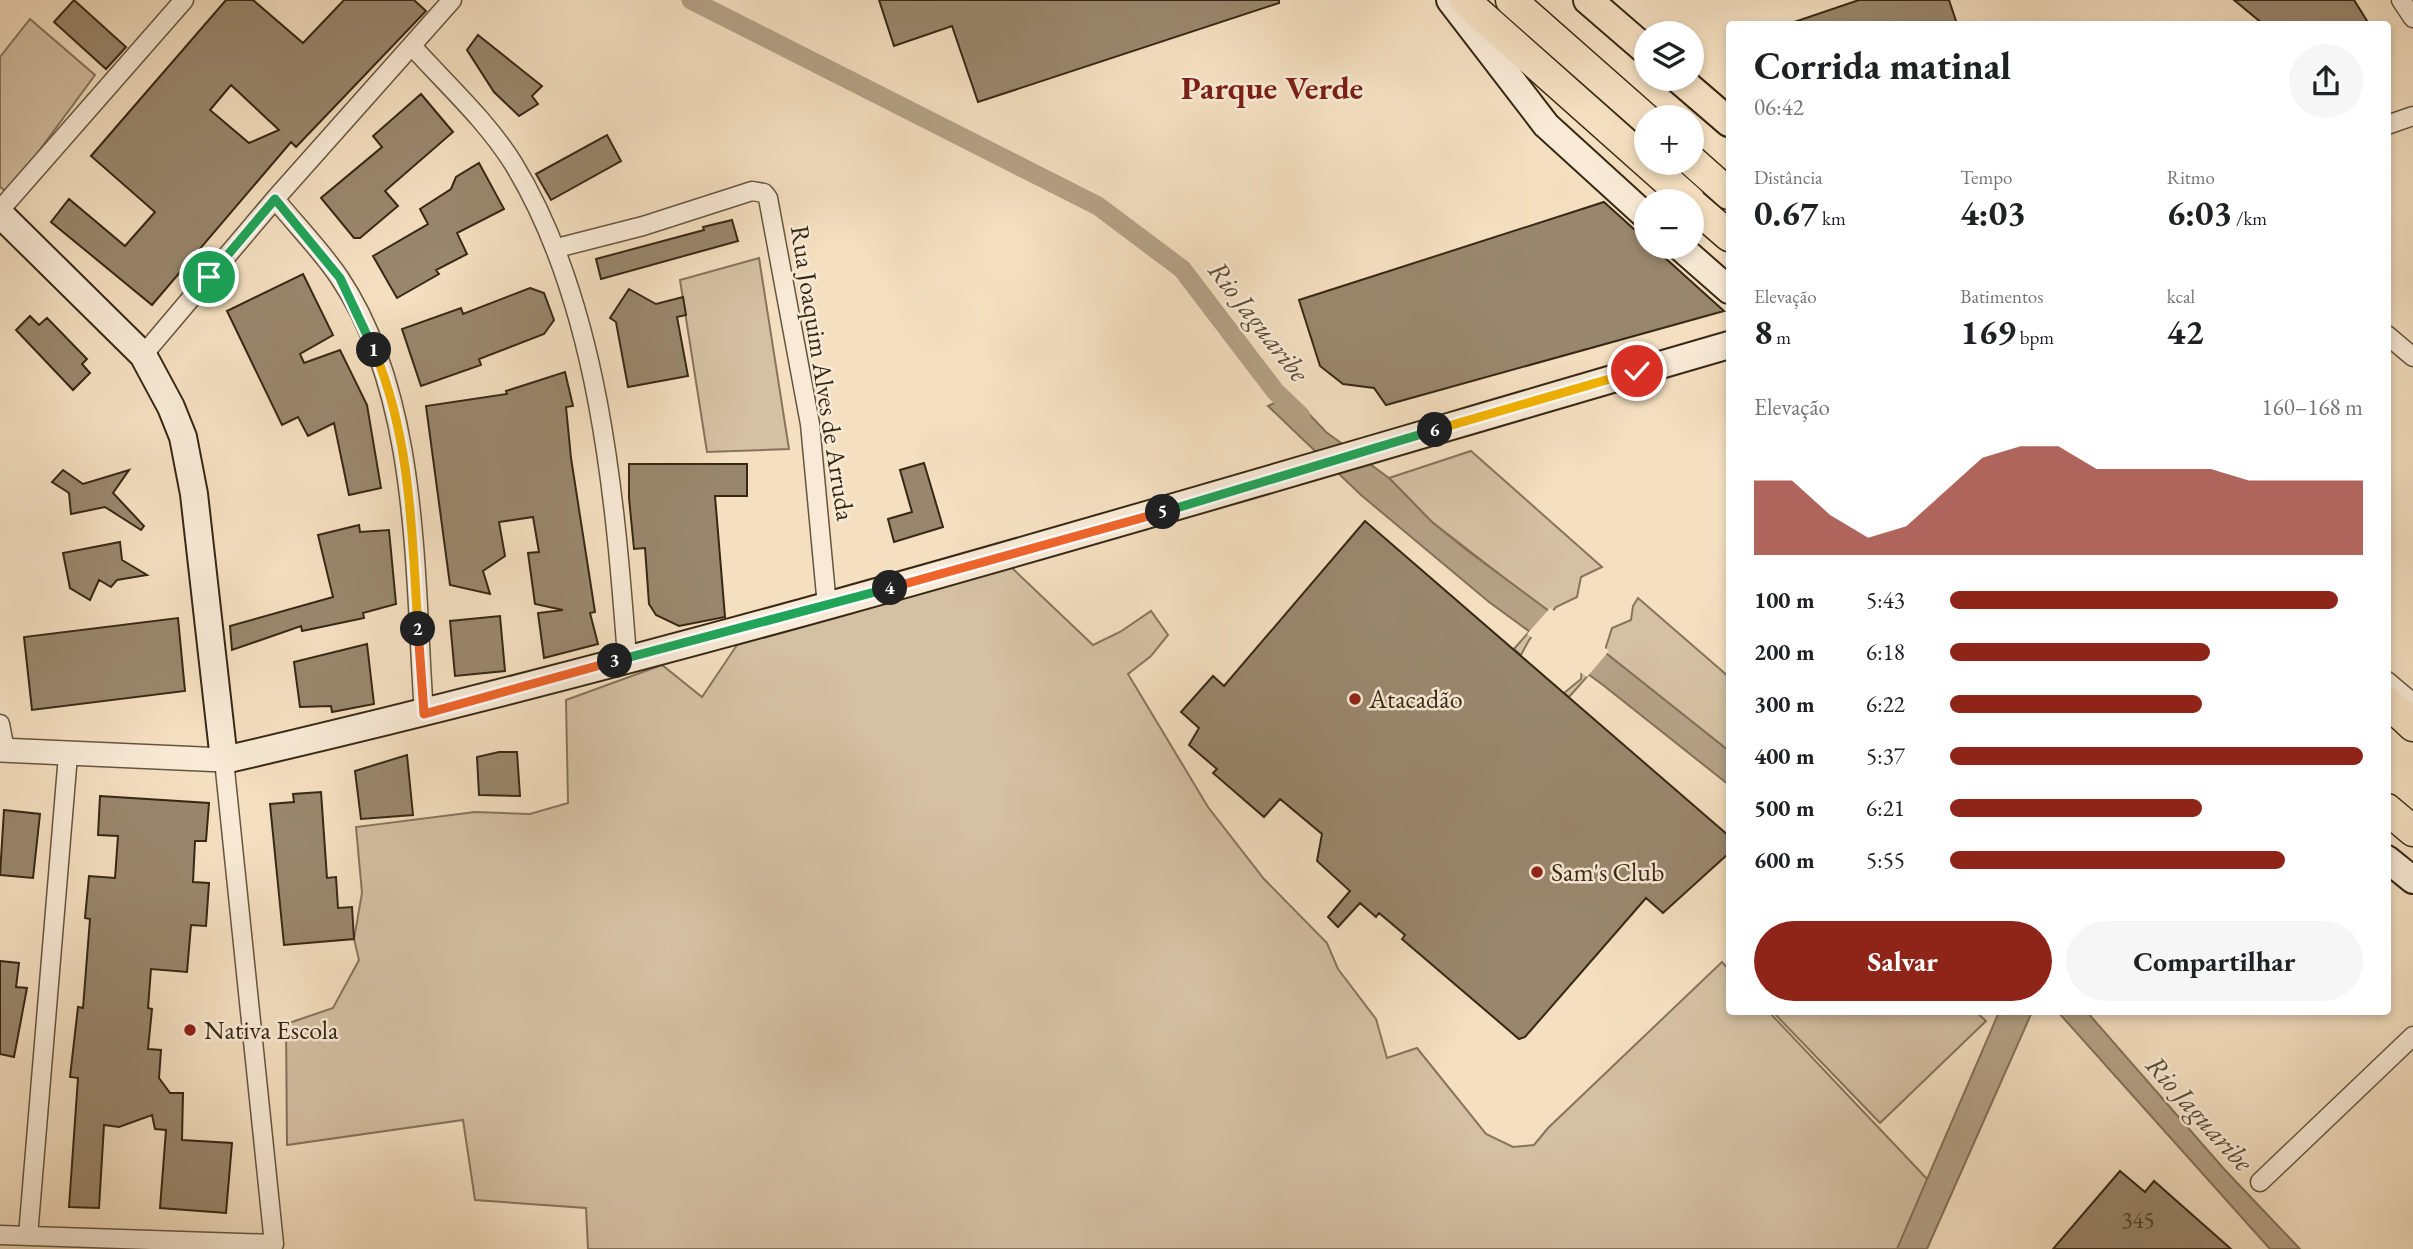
<!DOCTYPE html>
<html lang="pt">
<head>
<meta charset="utf-8">
<style>
	:root { --surface:#fff; --page:#f6f6f6; --text:#202124; --muted:#757577; --accent:#8f2418 }
	body { margin:0; font-family:"EB Garamond",serif; background:var(--page); color:var(--text); height:100vh; display:flex; flex-direction:column; font-size:26px; white-space:nowrap }
	* { box-sizing:border-box; margin:0 }
	p { font-size:23px; color:var(--muted) }
	.icon { flex:none; width:38px; height:38px; fill:none; stroke:currentColor; stroke-width:2; stroke-linecap:round; stroke-linejoin:round }
	.map { position:relative; flex:1; overflow:hidden }
	.drawer { position:absolute; left:1726px; top:21px; width:665px; height:994px; display:flex; flex-direction:column; background:var(--surface); border-radius:7px; box-shadow:0 4px 10px #0003 }
	.drawer>* { flex:none }
	.buttons { position:absolute; left:1634px; top:21px; display:grid; gap:14px }
	.buttons a { display:grid; place-items:center; width:70px; height:70px; border-radius:50%; background:var(--surface); box-shadow:0 4px 10px #0003; font-size:35px }
	.pin { position:absolute; display:grid; place-items:center; width:60px; height:60px; color:#fff; margin:-30px; border:4px solid #fff; border-radius:50%; box-shadow:0 2px 7px #0007 }
	.km { position:absolute; width:35px; height:35px; margin:-18px; border-radius:50%; background:#222; color:#fff; font-size:19px; line-height:35px; text-align:center }
	.round { display:grid; place-items:center; flex:none; width:74px; height:74px; border-radius:37px; background:var(--page) }
	.overview { display:flex; align-items:center; justify-content:space-between; height:119px; padding:0 28px }
	h1 { font-size:38px; font-weight:700; line-height:52px }
	.metrics { display:grid; grid-template-columns:repeat(3,1fr); gap:10px; height:119px; padding:7px 28px }
	.metrics div { display:grid; align-content:center }
	.metrics b { font-size:35px; font-weight:700 }
	.metrics small { font-size:19px; font-weight:400 }
	.metrics p { font-size:19px }
	.chart { height:196px; padding:14px 28px }
	.chart p { display:flex; justify-content:space-between }
	.chart svg { width:100%; height:126px; margin-top:7px; fill:var(--accent); opacity:.7 }
	.button { display:flex; gap:14px; margin-top:auto; padding:14px 28px }
	.button a { flex:1; height:80px; border-radius:42px; background:var(--accent); color:#fff; font-size:28px; font-weight:700; line-height:80px; text-align:center }
	.button a+a { background:var(--page); color:var(--text) }
	ul { padding:0 28px; list-style:none; font-size:23px }
	li { display:grid; grid-template-columns:112px 84px 1fr; align-items:center; height:52px }
	li i { height:18px; border-radius:9px; background:var(--accent) }
	.map>svg:first-child { display:block }
</style>
</head>
<body>
<div class="map">
<svg width="2413" height="1249" viewBox="0 0 2413 1249">
	<rect width="100%" height="100%" fill="#f4dfc0"/>
	<filter id="stains"><feTurbulence type="fractalNoise" baseFrequency=".00286" numOctaves="4"/><feColorMatrix values="0 0 0 0 .2 0 0 0 0 .09 0 0 0 0 .02 0 0 0 .5 -.17"/></filter>
	<radialGradient id="worn" r=".72"><stop offset=".6" stop-color="#630" stop-opacity="0"/><stop offset="1" stop-color="#630" stop-opacity=".3"/></radialGradient>
	<path fill="#d4c0a3" stroke="#86745c" stroke-width="2" d="M 30,19 L 95,75 L 8,193 L 0,187 L 0,57 Z
		M 759,258 L 789,449 L 707,452 L 680,280 Z
		M 1471,451 L 1602,567 L 1581,577 L 1577,597 L 1556,607 L 1529,640 L 1521,655 L 1514,649 L 1547,611 L 1432,522 L 1389,478 Z
		M 1011,567 L 1093,645 L 1120,632 L 1151,611 L 1168,635 L 1151,656 L 1128,674 L 1208,807 L 1264,879 L 1327,943 L 1338,969 L 1376,1019 L 1387,1058 L 1417,1048 L 1486,1134 L 1513,1147 L 1534,1145 L 1548,1128 L 1722,962 L 1729,970 L 1729,1012 L 1769,1012 L 1948,1201 L 1898,1249 L 588,1249 L 586,1208 L 475,1200 L 463,1120 L 287,1145 L 286,1024 L 333,1008 L 359,960 L 354,939 L 362,893 L 356,827 L 475,812 L 530,814 L 568,803 L 566,700 L 662,665 L 702,697 L 737,645 Z
		M 1638,598 L 1729,677 L 1729,751 L 1607,654 L 1569,697 L 1564,693 L 1581,679 L 1582,667 L 1605,650 L 1612,628 L 1631,620 L 1633,606 Z
		M 1773,1012 L 1976,1012 L 1986,1021 L 1880,1123 Z"/>
	<path fill="#b4a186" stroke="#827158" stroke-width="2" d="M 1291,395 L 1326,432 L 1389,478 L 1432,522 L 1468,551 L 1607,654 L 1729,751 L 1729,785 L 1603,685 L 1489,602 L 1361,495 L 1268,406 Z
		M 1999,1012 L 2032,1012 L 1927,1249 L 1897,1249 Z
		M 2058,1012 L 2087,1012 L 2224,1169 L 2300,1249 L 2270,1249 Z"/>
	<path fill="#f4dfc0" d="M 1550,608 L 1609,651 L 1587,677 L 1527,634 Z"/>
	<g fill="none" stroke-linecap="round" stroke-linejoin="round">
		<path stroke="#b4a186" stroke-width="19" d="M 691,0 L 1098,206 L 1182,269 L 1275,391 L 1301,416"/>
	</g>
	<path fill="#99876d" stroke="#372814" stroke-width="2" fill-rule="evenodd" d="M 74,0 L 126,47 L 106,69 L 54,22 Z
		M 226,0 L 253,0 L 303,43 L 344,0 L 414,0 L 426,11 L 296,147 L 291,142 L 152,305 L 51,222 L 69,199 L 125,246 L 155,212 L 91,156 ZM 231,85 L 279,130 L 249,143 L 210,110 Z
		M 879,0 L 1279,0 L 1279,3 L 978,102 L 952,26 L 894,46 Z
		M 1859,0 L 1949,0 L 1957,24 L 1795,24 L 1794,22 Z
		M 2234,0 L 2354,0 L 2369,24 L 2263,24 Z
		M 478,35 L 542,86 L 532,96 L 538,104 L 519,116 L 494,92 L 467,50 Z
		M 421,94 L 453,132 L 385,191 L 398,206 L 360,238 L 354,238 L 321,198 L 382,147 L 373,136 Z
		M 607,135 L 621,161 L 551,200 L 536,174 Z
		M 479,163 L 504,209 L 457,233 L 467,254 L 436,270 L 439,274 L 397,298 L 373,256 L 428,224 L 420,209 L 451,189 L 456,177 Z
		M 1604,202 L 1647,241 L 1647,247 L 1653,247 L 1724,311 L 1386,405 L 1374,388 L 1343,384 L 1320,366 L 1299,300 Z
		M 732,220 L 738,241 L 601,279 L 596,259 L 704,230 L 703,227 Z
		M 303,274 L 333,335 L 300,354 L 304,363 L 340,350 L 367,405 L 381,488 L 349,495 L 334,423 L 308,436 L 298,417 L 282,425 L 227,311 Z
		M 530,288 L 544,293 L 554,320 L 544,334 L 479,359 L 481,365 L 421,386 L 402,329 L 461,308 L 463,314 Z
		M 629,289 L 656,304 L 683,297 L 686,315 L 677,317 L 688,376 L 628,387 L 616,322 L 610,318 Z
		M 30,316 L 39,325 L 47,318 L 87,359 L 82,364 L 90,373 L 73,390 L 16,330 Z
		M 565,372 L 573,406 L 566,407 L 571,458 L 595,612 L 590,613 L 598,644 L 544,658 L 538,613 L 563,610 L 535,604 L 528,553 L 539,552 L 533,517 L 499,522 L 505,556 L 483,571 L 490,594 L 450,585 L 426,406 L 507,394 L 506,391 Z
		M 924,463 L 943,527 L 894,542 L 888,519 L 912,512 L 900,470 Z
		M 629,464 L 747,464 L 747,496 L 715,496 L 725,617 L 679,626 L 656,615 L 649,604 L 645,548 L 634,549 L 629,498 Z
		M 63,470 L 83,484 L 129,470 L 113,493 L 144,526 L 141,530 L 105,507 L 71,514 L 69,493 L 52,482 Z
		M 1365,521 L 1729,836 L 1729,853 L 1663,913 L 1646,898 L 1525,1037 L 1519,1039 L 1402,939 L 1405,935 L 1379,913 L 1376,917 L 1360,903 L 1338,927 L 1328,917 L 1350,891 L 1317,861 L 1322,834 L 1280,799 L 1264,817 L 1213,773 L 1217,769 L 1189,745 L 1199,728 L 1181,712 L 1213,676 L 1224,686 Z
		M 359,525 L 360,532 L 389,530 L 396,604 L 363,613 L 364,618 L 302,631 L 301,626 L 232,650 L 230,626 L 333,597 L 318,535 Z
		M 120,542 L 122,560 L 147,575 L 117,580 L 111,587 L 99,580 L 90,600 L 70,588 L 63,553 Z
		M 500,616 L 505,671 L 455,676 L 450,621 Z
		M 178,618 L 185,691 L 32,710 L 24,637 Z
		M 367,644 L 374,704 L 332,712 L 331,706 L 300,707 L 294,662 Z
		M 499,752 L 517,752 L 520,796 L 479,795 L 477,757 Z
		M 407,755 L 413,815 L 361,819 L 355,771 Z
		M 321,792 L 327,878 L 336,877 L 338,908 L 352,907 L 354,939 L 284,945 L 270,804 L 294,802 L 293,794 Z
		M 100,796 L 209,803 L 206,841 L 195,841 L 193,882 L 209,883 L 206,926 L 191,925 L 187,972 L 151,969 L 148,1008 L 152,1009 L 148,1049 L 161,1050 L 159,1078 L 170,1093 L 183,1093 L 182,1140 L 232,1143 L 226,1213 L 160,1208 L 166,1130 L 155,1129 L 152,1115 L 119,1127 L 104,1125 L 99,1208 L 69,1207 L 78,1078 L 70,1077 L 78,1007 L 83,1008 L 90,919 L 85,918 L 89,876 L 115,878 L 118,836 L 98,835 Z
		M 4,810 L 40,814 L 33,878 L 0,875 Z
		M 0,961 L 19,963 L 16,987 L 27,988 L 14,1057 L 0,1054 Z
		M 2120,1171 L 2145,1192 L 2154,1181 L 2231,1249 L 2053,1249 Z"/>
	<g fill="none" stroke-linecap="round" stroke-linejoin="round">
		<defs>
			<path id="minor" d="M 2401,0 L 2413,18
				M 412,46 C 446,84 486,120 513,163 C 599,303 615,497 627,657
				M 2387,125 L 2413,116
				M 275,199 C 296,225 320,249 339,277 C 420,397 414,574 424,714
				M 0,210 L 184,0
				M 557,248 L 643,226 L 752,191 L 764,193 L 768,198 L 810,424 L 827,606
				M 2387,335 L 2413,357
				M 143,355 L 275,199 L 452,0
				M 2387,681 L 2413,703
				M 0,724 L 5,750
				M 2260,1182 L 2413,1036
				M 0,1235 L 274,1244 L 224,760
				M 28,1236 L 68,755"/>
			<path id="tertiary" d="M 0,750 L 224,760"/>
			<path id="secondary" d="M 1450,0 L 1546,125 L 1647,217
				M 0,214 L 143,355 L 171,407 L 183,437 L 194,494 L 224,760 C 732,643 1229,490 1729,345
				M 1680,247 L 1729,290
				M 2387,859 L 2413,880"/>
			<path id="primary" d="M 1588,0 L 1647,51
				M 1679,79 L 1729,122"/>
			<path id="trunk" d="M 1464,0 L 1690,201
				M 1511,0 L 1647,120
				M 1692,161 L 1729,194
				M 1692,204 L 1729,236
				M 2387,702 L 2413,726
				M 2387,809 L 2413,831"/>
		</defs>
		<use href="#minor" stroke="#66563f" stroke-width="21"/>
		<use href="#tertiary" stroke="#66563f" stroke-width="26"/>
		<use href="#secondary" stroke="#372814" stroke-width="30"/>
		<use href="#primary" stroke="#372814" stroke-width="32"/>
		<use href="#trunk" stroke="#372814" stroke-width="33"/>
		<use href="#minor" stroke="#f8ead6" stroke-width="18"/>
		<use href="#tertiary" stroke="#f8ead6" stroke-width="23"/>
		<use href="#secondary" stroke="#f8ead6" stroke-width="26"/>
		<use href="#primary" stroke="#f4dfc0" stroke-width="28"/>
		<use href="#trunk" stroke="#f4dfc0" stroke-width="30"/>
	</g>
	<g fill="none" stroke-linecap="round" stroke-linejoin="round">
		<defs>
			<path id="split-1" d="M 209,277 L 275,199 L 340,278 L 374,350"/>
			<path id="split-2" d="M 374,350 C 411,438 412,534 418,629"/>
			<path id="split-3" d="M 418,629 L 424,714 L 615,661"/>
			<path id="split-4" d="M 615,661 L 890,588"/>
			<path id="split-5" d="M 890,588 L 1163,512"/>
			<path id="split-6" d="M 1163,512 L 1435,430"/>
			<path id="split-7" d="M 1435,430 L 1637,371"/>
		</defs>
		<use href="#split-1" stroke="#fff" stroke-width="14"/>
		<use href="#split-2" stroke="#fff" stroke-width="14"/>
		<use href="#split-3" stroke="#fff" stroke-width="14"/>
		<use href="#split-4" stroke="#fff" stroke-width="14"/>
		<use href="#split-5" stroke="#fff" stroke-width="14"/>
		<use href="#split-6" stroke="#fff" stroke-width="14"/>
		<use href="#split-7" stroke="#fff" stroke-width="14"/>
		<use href="#split-1" stroke="#22a559" stroke-width="9"/>
		<use href="#split-2" stroke="#f5b400" stroke-width="9"/>
		<use href="#split-3" stroke="#f0652b" stroke-width="9"/>
		<use href="#split-4" stroke="#22a559" stroke-width="9"/>
		<use href="#split-5" stroke="#f0652b" stroke-width="9"/>
		<use href="#split-6" stroke="#22a559" stroke-width="9"/>
		<use href="#split-7" stroke="#f5b400" stroke-width="9"/>
	</g>
	<g fill="#8f2418" stroke="#f8ead6" stroke-width="2.5">
		<circle cx="1355" cy="699" r="7"/>
		<circle cx="1537" cy="872" r="7"/>
		<circle cx="190" cy="1030" r="7"/>
	</g>
	<g text-anchor="middle" stroke-width="5" stroke-linejoin="round" paint-order="stroke">
		<g font-size="23" fill="#50402a">
			<text x="2138" y="1228">345</text>
		</g>
		<g font-size="26" fill="#372814" stroke="#f8ead6">
			<text transform="translate(823 373) rotate(81)" y="9">Rua Joaquim Alves de Arruda</text>
		</g>
		<g font-size="26" fill="#372814" stroke="#f8ead6" text-anchor="start">
			<text x="1369" y="708">Atacadão</text>
			<text x="1551" y="881">Sam's Club</text>
			<text x="204" y="1039">Nativa Escola</text>
		</g>
		<g font-size="28" font-style="italic" fill="#5c4c36" stroke="#f8ead6">
			<text transform="translate(1259 321) rotate(52)" y="10">Rio Jaguaribe</text>
			<text transform="translate(2200 1113) rotate(48)" y="10">Rio Jaguaribe</text>
		</g>
		<g font-size="33" font-weight="bold" fill="#7a1f14" stroke="#f8ead6">
			<text x="1272" y="99">Parque Verde</text>
		</g>
	</g>
	<rect width="100%" height="100%" filter="url(#stains)"/>
	<rect width="100%" height="100%" fill="url(#worn)"/>
</svg>
<div class="buttons">
<a><svg class="icon" aria-label="layers" viewBox="0 0 24 24"><path d="M12 4l9 5-9 5-9-5zM3 14l9 5 9-5"/></svg></a>
<a>+</a>
<a>−</a>
</div>
<div class="pin" style="left:209px;top:277px;background:#1e9e55"><svg class="icon" aria-label="arrive" viewBox="0 0 24 24"><path d="M6 21V4h12l-3 4 3 4H6"/></svg></div>
<div class="pin" style="left:1637px;top:371px;background:#d93025"><svg class="icon" aria-label="check" viewBox="0 0 24 24"><path d="M5 12l5 5 9-10"/></svg></div>
<b class="km" style="left:374px;top:350px">1</b>
<b class="km" style="left:418px;top:629px">2</b>
<b class="km" style="left:615px;top:661px">3</b>
<b class="km" style="left:890px;top:588px">4</b>
<b class="km" style="left:1163px;top:512px">5</b>
<b class="km" style="left:1435px;top:430px">6</b>
<section class="drawer">
<div class="overview"><div><h1>Corrida matinal</h1><p>06:42</p></div><a class="round"><svg class="icon" aria-label="share" viewBox="0 0 24 24"><path d="M12 15V3M7 8l5-5 5 5M5 13v7h14v-7"/></svg></a></div>
<div class="metrics">
<div><p>Distância</p><b>0.67<small> km</small></b></div>
<div><p>Tempo</p><b>4:03</b></div>
<div><p>Ritmo</p><b>6:03<small> /km</small></b></div>
</div>
<div class="metrics">
<div><p>Elevação</p><b>8<small> m</small></b></div>
<div><p>Batimentos</p><b>169<small> bpm</small></b></div>
<div><p>kcal</p><b>42</b></div>
</div>
<div class="chart"><p><span>Elevação</span>160–168 m</p>
<svg viewBox="0 0 160 44" preserveAspectRatio="none"><path d="M0 44V18L10 18L20 30L30 38L40 34L50 22L60 10L70 6L80 6L90 14L100 14L110 14L120 14L130 18L140 18L150 18L160 18V44z"/></svg>
</div>
<ul>
<li><b>100 m</b>5:43<i style="width:94%"></i></li>
<li><b>200 m</b>6:18<i style="width:63%"></i></li>
<li><b>300 m</b>6:22<i style="width:61%"></i></li>
<li><b>400 m</b>5:37<i style="width:100%"></i></li>
<li><b>500 m</b>6:21<i style="width:61%"></i></li>
<li><b>600 m</b>5:55<i style="width:81%"></i></li>
</ul>
<div class="button"><a>Salvar</a><a>Compartilhar</a></div>
</section>
</div>
</body>
</html>
